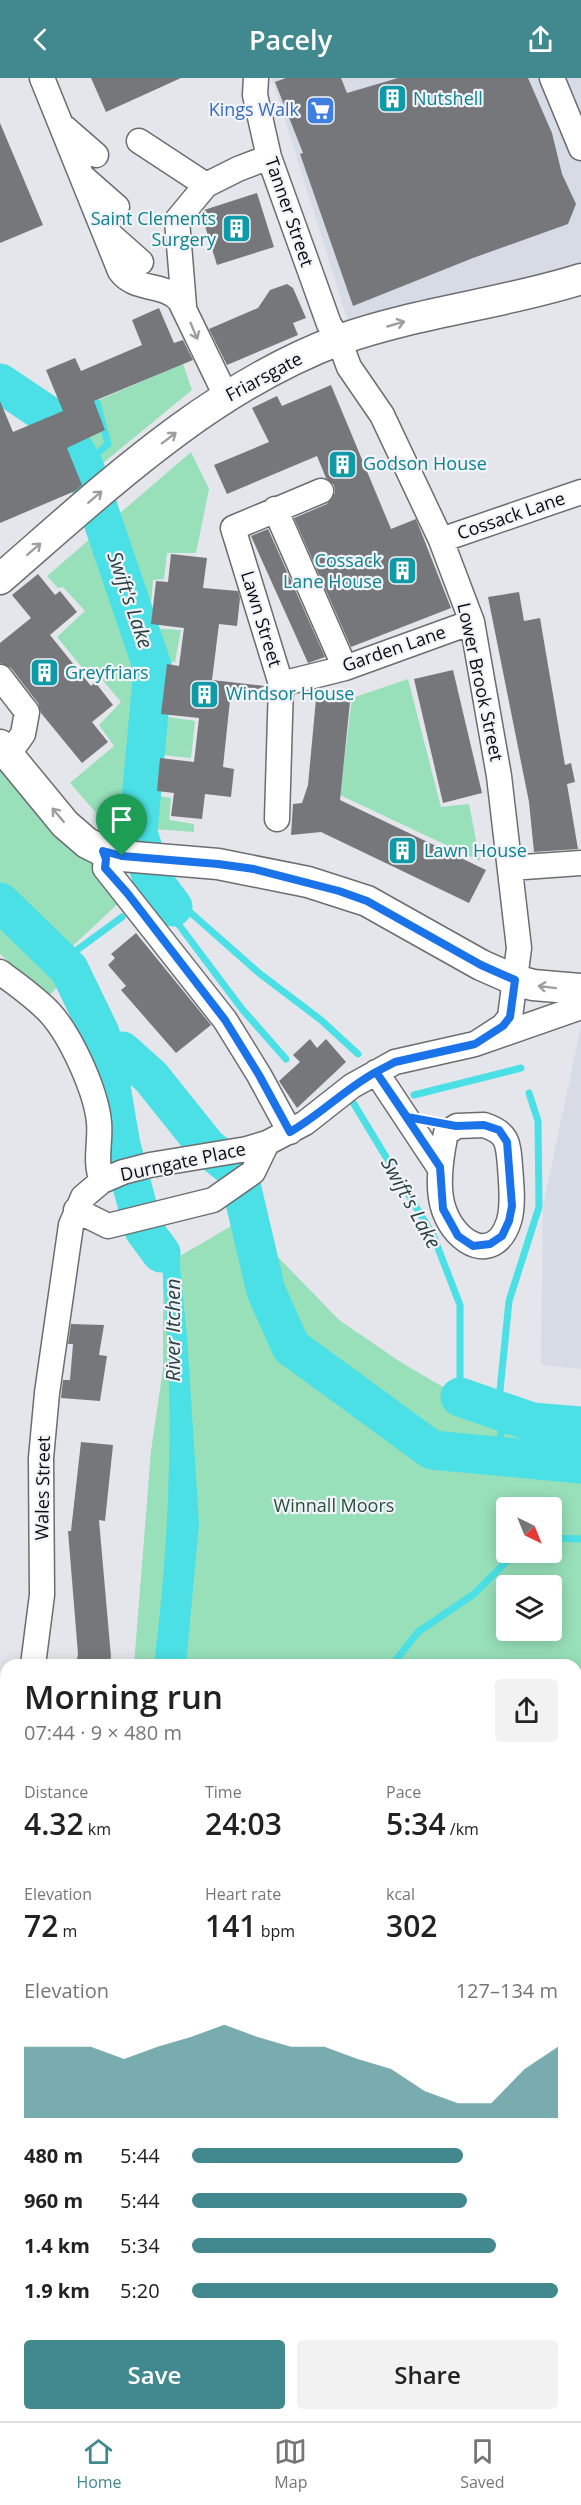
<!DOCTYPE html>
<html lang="en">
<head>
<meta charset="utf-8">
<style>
	:root { --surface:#fff; --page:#f2f2f2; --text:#222; --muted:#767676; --line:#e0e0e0; --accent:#41898e }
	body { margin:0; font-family:"Open Sans",sans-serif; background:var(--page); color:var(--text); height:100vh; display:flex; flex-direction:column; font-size:22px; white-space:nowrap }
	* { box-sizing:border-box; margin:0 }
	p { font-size:20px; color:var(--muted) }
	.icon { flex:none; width:33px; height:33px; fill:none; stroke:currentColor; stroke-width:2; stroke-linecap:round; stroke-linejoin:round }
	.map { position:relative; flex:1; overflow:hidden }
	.side { position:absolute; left:0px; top:1581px; width:582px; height:762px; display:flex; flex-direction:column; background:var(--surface); border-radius:18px 18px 0 0; box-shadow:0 3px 15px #0003 }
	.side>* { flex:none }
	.needle { width:39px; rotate:137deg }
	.tools { position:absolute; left:496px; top:1419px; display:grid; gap:12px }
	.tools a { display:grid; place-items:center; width:66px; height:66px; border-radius:6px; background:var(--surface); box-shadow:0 3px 15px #0003; font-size:30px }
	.pin { position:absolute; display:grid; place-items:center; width:51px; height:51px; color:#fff; margin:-62px -26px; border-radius:50% 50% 50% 0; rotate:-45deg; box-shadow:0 0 6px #0007 }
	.pin .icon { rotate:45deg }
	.round { display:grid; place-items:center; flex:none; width:63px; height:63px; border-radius:6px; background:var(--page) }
	.overview { display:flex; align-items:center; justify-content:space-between; height:102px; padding:0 24px }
	h1 { font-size:33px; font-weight:600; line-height:45px }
	.metrics { display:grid; grid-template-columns:repeat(3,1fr); gap:9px; height:102px; padding:6px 24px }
	.metrics div { display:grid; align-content:center }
	.metrics b { font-size:30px; font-weight:600 }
	.metrics small { font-size:16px; font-weight:400 }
	.metrics p { font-size:16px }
	.chart { height:168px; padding:12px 24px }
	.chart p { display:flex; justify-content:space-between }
	.chart svg { width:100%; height:108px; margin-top:6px; fill:var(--accent); opacity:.7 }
	.button { display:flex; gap:12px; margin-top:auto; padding:12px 24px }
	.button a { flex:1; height:69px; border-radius:6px; background:var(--accent); color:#fff; font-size:24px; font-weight:600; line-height:69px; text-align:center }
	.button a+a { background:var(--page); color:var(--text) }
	ul { padding:0 24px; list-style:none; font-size:20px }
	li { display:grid; grid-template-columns:96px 72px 1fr; align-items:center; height:45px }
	li i { height:15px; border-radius:8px; background:var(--accent) }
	header { display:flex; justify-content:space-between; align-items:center; height:78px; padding:0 24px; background:var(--accent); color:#fff; font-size:27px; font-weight:600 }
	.tabs { display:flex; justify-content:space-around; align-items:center; height:84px; border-top:2px solid var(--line); background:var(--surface); font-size:16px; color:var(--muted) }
	.tabs a { display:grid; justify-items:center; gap:3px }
	.tabs .on { color:var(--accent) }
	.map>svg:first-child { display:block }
</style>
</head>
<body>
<header><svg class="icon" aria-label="back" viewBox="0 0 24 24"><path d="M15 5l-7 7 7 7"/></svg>Pacely<svg class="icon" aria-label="share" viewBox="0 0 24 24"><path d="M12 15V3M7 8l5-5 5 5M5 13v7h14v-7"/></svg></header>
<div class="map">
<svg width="581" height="2343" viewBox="0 0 581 2343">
	<rect width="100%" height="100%" fill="#e4e6eb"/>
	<path fill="#d7dbe6" d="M 272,0 L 581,0 L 581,189 L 350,250 Z
		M 581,948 L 581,1291 L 541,1287 L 543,1128 Z
		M 6,2242 L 6,2337 L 352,2337 L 352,2343 L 0,2343 L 0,2263 Z"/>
	<path fill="#97e0ba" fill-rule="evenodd" d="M 183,286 L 192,312 L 91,395 L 75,366 L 105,352 L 94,324 Z
		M 191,374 L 209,411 L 196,475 L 167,475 L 164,501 L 153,502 L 149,550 L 181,552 L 175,584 L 164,584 L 161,638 L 195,643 L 191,680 L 162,677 L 154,717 L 171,720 L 169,742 L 194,746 L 194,754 L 141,750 L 98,737 L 70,705 L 114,668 L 99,647 L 121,624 L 100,599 L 93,603 L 57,559 L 85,533 L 63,509 L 58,510 L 47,498 Z
		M 408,601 L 441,729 L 469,726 L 480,783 L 340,717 L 352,620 Z
		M 0,684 L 105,790 L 138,807 L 63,877 L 0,810 Z
		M 0,838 L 67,898 L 48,919 L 0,876 Z
		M 233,1147 L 278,1179 L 339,1242 L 402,1285 L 460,1319 L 532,1344 L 581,1348 L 581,2343 L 352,2343 L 352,2337 L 576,2337 L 576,1587 L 134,1587 L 151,1373 L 163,1291 L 163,1188 ZM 507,1430 L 552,1430 L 552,1474 L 507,1474 ZM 507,1508 L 552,1508 L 552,1552 L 507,1552 Z"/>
	<path fill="#4be0e5" d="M 156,1141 L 170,1155 L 179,1178 L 187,1258 L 199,1446 L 186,1587 L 154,1587 C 171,1452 175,1312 161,1177 L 129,1149 Z"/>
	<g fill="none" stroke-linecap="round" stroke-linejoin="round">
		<path stroke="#4be0e5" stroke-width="7" d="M 84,388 L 108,366 L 97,325
			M 152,818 L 159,813
			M 173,829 L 191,835 L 259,895 L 321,942 L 358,976
			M 173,829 L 176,843 L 242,931 L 286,981
			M 62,883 L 122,839
			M 414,1017 L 521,990
			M 354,1026 L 433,1157 L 460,1227 L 460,1319
			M 498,1332 L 509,1223 L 539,1129 L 538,1043 L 529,1015
			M 493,1379 L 508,1336
			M 552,1460 L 581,1461
			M 392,1587 L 418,1554 L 474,1516 L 510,1480 L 521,1474"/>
		<path stroke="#4be0e5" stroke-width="39" d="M 0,305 L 58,344 L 84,388 L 153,591 L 138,754 L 152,801 L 173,829
			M 0,824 L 69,891 L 100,955 L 105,974 L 121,1067 L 144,1152 L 161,1175
			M 105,974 L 122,973 L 151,999 L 207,1069 L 238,1094 L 266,1213 L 291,1269 L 432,1372 L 581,1386
			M 460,1319 L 532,1344 L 581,1348"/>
	</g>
	<path fill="#76777b" d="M 91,0 L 181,0 L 106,34 Z
		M 286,0 L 341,0 L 347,15 L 398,0 L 528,0 L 552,55 L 562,96 L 576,126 L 568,146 L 473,180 L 353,228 L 300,76 L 303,75 L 275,4 Z
		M 0,45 L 43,147 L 0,165 Z
		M 257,115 L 274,169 L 217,187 L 201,135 L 204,132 Z
		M 287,206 L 293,210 L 306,240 L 293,245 L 298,257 L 227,287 L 209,251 L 258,230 L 270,212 Z
		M 159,230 L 174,265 L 183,262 L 193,282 L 94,323 L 105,352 L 67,370 L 82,407 L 75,413 L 0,445 L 0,323 L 13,354 L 63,333 L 46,292 L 75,280 L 81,293 L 142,267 L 132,242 Z
		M 331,307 L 391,451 L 416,441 L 451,530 L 351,569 L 294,440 L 327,426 L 335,415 L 334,407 L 326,400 L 317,378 L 227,416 L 214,387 L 269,364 L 252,330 L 277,318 L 282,328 Z
		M 268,451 L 325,579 L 308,585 L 251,458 Z
		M 171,476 L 207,480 L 203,510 L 238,513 L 240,520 L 237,548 L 219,546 L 212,602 L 265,608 L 230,622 L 223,689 L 234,691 L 231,719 L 205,716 L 202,741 L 171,738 L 174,715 L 157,713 L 160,680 L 194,684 L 199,640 L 161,636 L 167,586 L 179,588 L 184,550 L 151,546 L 156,503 L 168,504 Z
		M 38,496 L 55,517 L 60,513 L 77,534 L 50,557 L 91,608 L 95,604 L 113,627 L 92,644 L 108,664 L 82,685 L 41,635 L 38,625 L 11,590 L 0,585 L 0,565 L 31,540 L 12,517 Z
		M 519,514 L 524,543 L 540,540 L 565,687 L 571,685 L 575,704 L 567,706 L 578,771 L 534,774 L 529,724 L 488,519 Z
		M 453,592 L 482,715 L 443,725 L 414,601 Z
		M 316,621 L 350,624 L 340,722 L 486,792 L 469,825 L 321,754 L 291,757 L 293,726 L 302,725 L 308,707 Z
		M 136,855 L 211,947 L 176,975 L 121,912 L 126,908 L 108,887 L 115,880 L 111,876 Z
		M 310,961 L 317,970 L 326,961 L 346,984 L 297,1030 L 279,1003 L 300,984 L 293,977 Z
		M 71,1246 L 104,1247 L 99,1277 L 107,1278 L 100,1323 L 61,1320 L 63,1302 L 70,1302 L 73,1266 L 68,1266 Z
		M 81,1364 L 113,1367 L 105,1443 L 99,1442 L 111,1579 L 109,1587 L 76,1587 L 78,1576 L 68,1453 L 71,1453 Z"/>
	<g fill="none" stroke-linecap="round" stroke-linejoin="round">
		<defs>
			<path id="minor" d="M 42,0 L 120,193 C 135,214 164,204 180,223 L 226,318
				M 256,0 L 255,17 L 269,79 L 329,246 L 339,262 L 349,289 L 382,337 L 441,462 L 472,544 L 499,698 L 519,870 L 510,939 L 503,948 L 475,966
				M 552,0 L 581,70
				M 65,50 L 96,77
				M 139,63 L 206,107
				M 84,100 L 117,129
				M 106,153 L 141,184
				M 184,228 L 177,142 L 206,107 L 238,91 L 269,79
				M 275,431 L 345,590
				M 441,462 L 581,414
				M 0,599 L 27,634 L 23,656 L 8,677
				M 281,606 L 345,590 L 472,544
				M 277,741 L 281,606 L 233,450 L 321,413
				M 103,773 L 106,781 L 105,790 L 225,942 L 259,997 L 290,1054
				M 510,790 L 581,785
				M 0,894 C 17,907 35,919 50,935 C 71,958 96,1013 99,1044 C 101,1064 94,1083 102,1103
				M 376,994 L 439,1089
				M 484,1047 C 508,1055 508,1064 510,1088 C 511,1105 514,1126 509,1143 C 495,1187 456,1167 444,1132 C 436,1110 441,1078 446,1055 L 457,1048 Z
				M 76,1132 L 108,1148 L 213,1122 L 253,1094 L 267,1065
				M 33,1587 L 42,1517 L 41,1380 L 47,1315 L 71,1147 L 83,1119 L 102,1103 L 123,1094 L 150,1087 L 247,1071 L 267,1065 L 305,1045 L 352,1008 L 395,984 L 475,966 L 581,929
				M 0,1694 L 6,1676
				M 0,1856 L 6,1856
				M 0,2049 L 6,2085
				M 0,2180 L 6,2152
				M 0,2201 L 6,2201
				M 0,2325 L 6,2325
				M 156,2337 L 156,2343
				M 257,2337 L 257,2343"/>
			<path id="major" d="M 0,501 C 104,411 208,311 339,262 C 418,234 502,226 581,201
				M 0,667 L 65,746 L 87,765 L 103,773 L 122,778 L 218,786 L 308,804 L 367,823 L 481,887 L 515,902 L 533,907 L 581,911"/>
		</defs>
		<use href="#minor" stroke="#6c6d71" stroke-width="27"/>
		<use href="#major" stroke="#6c6d71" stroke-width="33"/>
		<use href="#minor" stroke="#fff" stroke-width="24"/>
		<use href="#major" stroke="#fff" stroke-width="30"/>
	</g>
	<defs><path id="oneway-shaft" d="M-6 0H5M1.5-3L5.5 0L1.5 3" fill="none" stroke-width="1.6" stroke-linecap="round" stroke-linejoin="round" transform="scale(1.5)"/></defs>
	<g stroke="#9e9e9f">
		<use href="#oneway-shaft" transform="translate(396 246) rotate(-16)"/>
		<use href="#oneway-shaft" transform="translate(194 253) rotate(67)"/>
		<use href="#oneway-shaft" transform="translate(169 360) rotate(-37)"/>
		<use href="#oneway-shaft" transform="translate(95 419) rotate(-41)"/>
		<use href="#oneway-shaft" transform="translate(34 471) rotate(-41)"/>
		<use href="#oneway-shaft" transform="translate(58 737) rotate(-130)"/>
		<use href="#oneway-shaft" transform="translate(547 909) rotate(-173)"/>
	</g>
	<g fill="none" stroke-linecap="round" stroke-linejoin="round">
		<defs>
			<path id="route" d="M 122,778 L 103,773 L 106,781 L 105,790 L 128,816 L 225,942 L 259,997 L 290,1054 C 320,1037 345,1011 376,994 L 440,1089 L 443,1131 L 458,1158 L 473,1168 L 490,1166 L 502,1158 L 509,1143 L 512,1128 L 507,1064 L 499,1052 L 484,1047 L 456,1048 L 407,1039 L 376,994 L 395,984 L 475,966 L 503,948 L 510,939 L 515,902 L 481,887 L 367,823 L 339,813 L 254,791 L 218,786 L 122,778"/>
		</defs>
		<use href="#route" stroke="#fff" stroke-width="12"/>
		<use href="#route" stroke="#1a73e8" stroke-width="8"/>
	</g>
	<defs>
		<symbol id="building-square" viewBox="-11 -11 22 22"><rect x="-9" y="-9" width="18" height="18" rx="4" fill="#0f9aa8" stroke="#f2f3f8"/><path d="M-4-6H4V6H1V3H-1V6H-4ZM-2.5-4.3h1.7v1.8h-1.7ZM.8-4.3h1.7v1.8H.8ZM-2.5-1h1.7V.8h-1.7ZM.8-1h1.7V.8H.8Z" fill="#fff"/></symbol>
		<symbol id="supermarket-square" viewBox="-11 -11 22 22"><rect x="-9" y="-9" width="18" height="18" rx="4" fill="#3f7fe0" stroke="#f2f3f8"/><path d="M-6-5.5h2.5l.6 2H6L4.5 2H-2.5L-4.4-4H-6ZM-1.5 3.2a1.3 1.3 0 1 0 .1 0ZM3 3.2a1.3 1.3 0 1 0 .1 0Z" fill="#fff"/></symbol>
	</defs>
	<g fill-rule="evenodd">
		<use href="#building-square" x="376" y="4" width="33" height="33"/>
		<use href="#supermarket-square" x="304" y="16" width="33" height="33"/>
		<use href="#building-square" x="220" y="134" width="33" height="33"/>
		<use href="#building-square" x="326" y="370" width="33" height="33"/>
		<use href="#building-square" x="386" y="476" width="33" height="33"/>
		<use href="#building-square" x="28" y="578" width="33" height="33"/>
		<use href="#building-square" x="188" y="600" width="33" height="33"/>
		<use href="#building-square" x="386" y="756" width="33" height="33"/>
	</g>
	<g text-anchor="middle" stroke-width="4.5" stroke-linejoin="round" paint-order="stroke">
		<g font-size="18" fill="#0d838f" stroke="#f2f3f8" text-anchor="start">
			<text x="413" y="27">Nutshell</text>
			<text x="216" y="147" text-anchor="end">Saint Clements<tspan x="216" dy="21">Surgery</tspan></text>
			<text x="363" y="392">Godson House</text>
			<text x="382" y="489" text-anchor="end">Cossack<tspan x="382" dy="21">Lane House</tspan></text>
			<text x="65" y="601">Greyfriars</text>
			<text x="226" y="622">Windsor House</text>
			<text x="424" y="779">Lawn House</text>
		</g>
		<g font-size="18" fill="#366cbe" stroke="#f2f3f8" text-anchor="end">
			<text x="299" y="38">Kings Walk</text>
		</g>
		<g font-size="18" fill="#0c0c0e" stroke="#f2f3f8">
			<text transform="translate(289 134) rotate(71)" y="6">Tanner Street</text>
			<text transform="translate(264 299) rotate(-28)" y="6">Friarsgate</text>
			<text transform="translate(511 438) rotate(-19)" y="6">Cossack Lane</text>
			<text transform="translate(261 541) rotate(73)" y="6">Lawn Street</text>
			<text transform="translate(394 571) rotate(-19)" y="6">Garden Lane</text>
			<text transform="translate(480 604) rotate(78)" y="6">Lower Brook Street</text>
			<text transform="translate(183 1084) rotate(-12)" y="6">Durngate Place</text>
			<text transform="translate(43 1410) rotate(-89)" y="6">Wales Street</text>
		</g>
		<g font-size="18" fill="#24503b" stroke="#f2f3f8">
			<text x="334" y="1434">Winnall Moors</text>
		</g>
		<g font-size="20" font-style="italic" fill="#274040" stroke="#f2f3f8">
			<text transform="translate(130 522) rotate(71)" y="7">Swift's Lake</text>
			<text transform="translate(411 1125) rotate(61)" y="7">Swift's Lake</text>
			<text transform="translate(173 1252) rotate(-90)" y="7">River Itchen</text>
		</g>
	</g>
</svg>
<div class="tools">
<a><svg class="needle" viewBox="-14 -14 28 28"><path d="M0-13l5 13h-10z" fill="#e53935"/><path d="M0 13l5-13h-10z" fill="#767676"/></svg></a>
<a><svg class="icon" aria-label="layers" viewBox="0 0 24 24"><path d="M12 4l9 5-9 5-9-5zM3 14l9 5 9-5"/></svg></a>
</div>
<div class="pin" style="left:122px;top:778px;background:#1e9e55"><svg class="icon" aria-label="arrive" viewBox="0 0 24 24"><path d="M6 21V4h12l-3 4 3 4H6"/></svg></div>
<section class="side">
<div class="overview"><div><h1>Morning run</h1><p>07:44 · 9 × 480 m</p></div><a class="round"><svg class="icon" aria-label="share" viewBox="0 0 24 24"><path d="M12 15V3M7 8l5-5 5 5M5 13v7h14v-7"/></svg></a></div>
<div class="metrics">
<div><p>Distance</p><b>4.32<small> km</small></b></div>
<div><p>Time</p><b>24:03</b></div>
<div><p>Pace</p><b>5:34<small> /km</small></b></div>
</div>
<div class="metrics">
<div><p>Elevation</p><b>72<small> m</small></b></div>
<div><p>Heart rate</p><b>141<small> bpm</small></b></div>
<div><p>kcal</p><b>302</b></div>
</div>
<div class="chart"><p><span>Elevation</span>127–134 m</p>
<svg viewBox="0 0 160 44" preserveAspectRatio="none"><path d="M0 44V15L10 15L20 15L30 20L40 15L50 11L60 6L70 11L80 15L90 15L100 20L110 24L120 33L130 38L140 38L150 24L160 15V44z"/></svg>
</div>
<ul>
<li><b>480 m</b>5:44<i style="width:74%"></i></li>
<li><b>960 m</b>5:44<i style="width:75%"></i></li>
<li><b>1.4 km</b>5:34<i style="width:83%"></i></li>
<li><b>1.9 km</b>5:20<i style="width:100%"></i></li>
</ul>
<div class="button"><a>Save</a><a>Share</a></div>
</section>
</div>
<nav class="tabs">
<a class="on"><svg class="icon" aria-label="home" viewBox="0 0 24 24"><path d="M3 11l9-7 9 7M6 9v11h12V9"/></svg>Home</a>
<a><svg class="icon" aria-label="map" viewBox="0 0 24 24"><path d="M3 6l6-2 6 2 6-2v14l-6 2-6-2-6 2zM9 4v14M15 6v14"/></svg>Map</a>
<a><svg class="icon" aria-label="saved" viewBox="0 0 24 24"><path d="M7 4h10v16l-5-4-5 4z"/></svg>Saved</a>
</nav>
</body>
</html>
